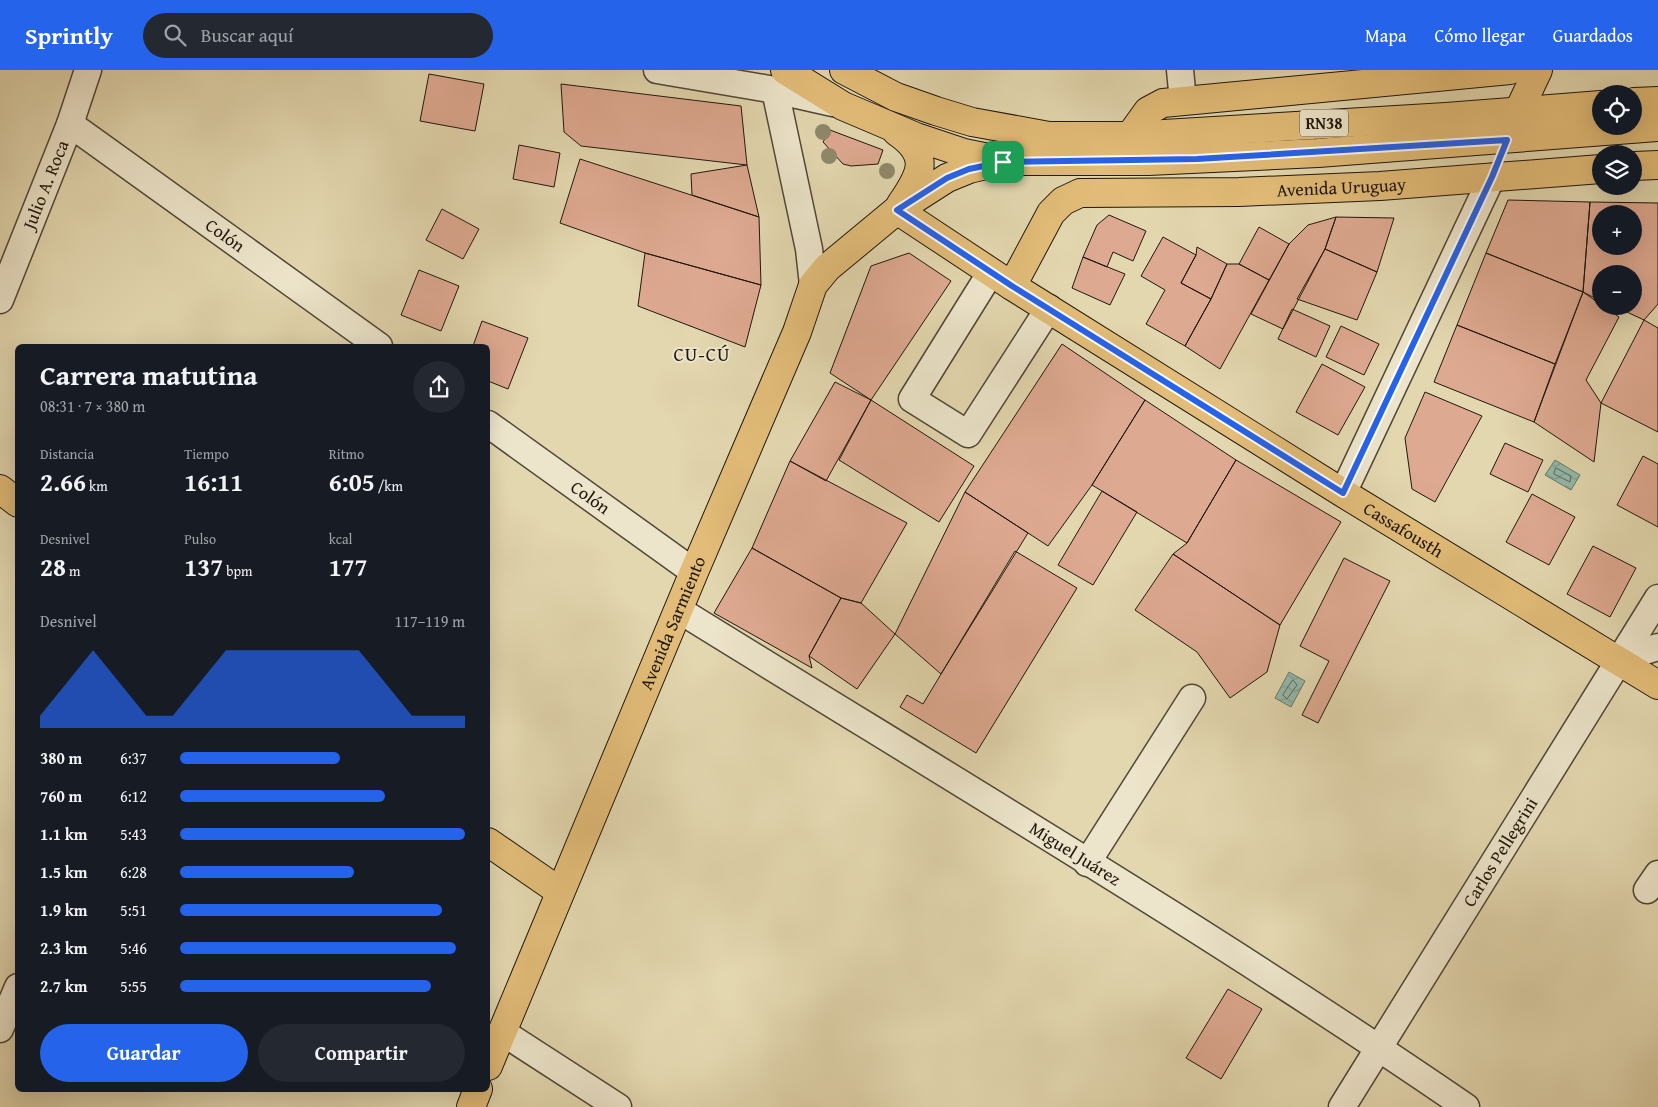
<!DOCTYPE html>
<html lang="es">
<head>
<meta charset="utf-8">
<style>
	:root { --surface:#171b24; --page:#242831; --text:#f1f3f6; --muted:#9ea1a6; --accent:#2563eb }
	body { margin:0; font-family:"Gentium Book Plus",serif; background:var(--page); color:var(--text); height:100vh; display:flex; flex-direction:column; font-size:19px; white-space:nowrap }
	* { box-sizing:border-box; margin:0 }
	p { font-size:16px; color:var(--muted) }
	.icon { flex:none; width:28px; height:28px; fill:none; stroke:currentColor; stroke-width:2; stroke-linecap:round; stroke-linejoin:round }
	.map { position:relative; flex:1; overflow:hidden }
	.details { position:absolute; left:15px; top:274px; width:475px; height:748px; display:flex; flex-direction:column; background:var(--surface); border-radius:8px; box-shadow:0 5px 20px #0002 }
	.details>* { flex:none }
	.fabs { position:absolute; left:1592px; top:15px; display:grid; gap:10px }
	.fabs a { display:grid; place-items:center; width:50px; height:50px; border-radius:50%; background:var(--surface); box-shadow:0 5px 20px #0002; font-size:25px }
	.pin { position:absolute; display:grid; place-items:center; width:42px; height:42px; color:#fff; margin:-21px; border-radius:10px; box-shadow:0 2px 8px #0006 }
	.round { display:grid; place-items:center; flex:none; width:52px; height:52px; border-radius:26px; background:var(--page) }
	.headline { display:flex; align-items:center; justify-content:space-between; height:85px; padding:0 25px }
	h1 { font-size:28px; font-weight:600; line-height:38px }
	.metrics { display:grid; grid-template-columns:repeat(3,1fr); gap:8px; height:85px; padding:5px 25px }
	.metrics div { display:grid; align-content:center }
	.metrics b { font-size:25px; font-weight:600 }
	.metrics small { font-size:14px; font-weight:400 }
	.metrics p { font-size:14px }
	.chart { height:140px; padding:10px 25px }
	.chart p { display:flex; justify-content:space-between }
	.chart svg { width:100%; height:90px; margin-top:5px; fill:var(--accent); opacity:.7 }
	.action { display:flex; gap:10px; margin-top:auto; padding:10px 25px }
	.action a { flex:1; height:58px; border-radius:30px; background:var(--accent); color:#fff; font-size:20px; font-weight:600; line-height:58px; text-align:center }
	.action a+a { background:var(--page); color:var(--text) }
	ul { padding:0 25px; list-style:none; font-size:16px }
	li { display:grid; grid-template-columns:80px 60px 1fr; align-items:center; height:38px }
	li i { height:12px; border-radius:6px; background:var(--accent) }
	header { display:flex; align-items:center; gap:30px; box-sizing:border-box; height:70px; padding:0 25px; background:var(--accent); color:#fff }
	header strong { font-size:24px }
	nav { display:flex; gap:28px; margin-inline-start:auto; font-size:18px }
	.search { width:350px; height:45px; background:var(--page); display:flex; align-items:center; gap:12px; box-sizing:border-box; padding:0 18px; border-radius:28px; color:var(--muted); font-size:19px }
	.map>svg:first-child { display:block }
</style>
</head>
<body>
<header>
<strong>Sprintly</strong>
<div class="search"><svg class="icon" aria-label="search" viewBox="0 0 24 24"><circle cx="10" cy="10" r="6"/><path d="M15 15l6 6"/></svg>Buscar aquí</div>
<nav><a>Mapa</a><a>Cómo llegar</a><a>Guardados</a></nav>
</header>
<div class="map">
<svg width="1658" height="1037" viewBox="0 0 1658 1037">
	<defs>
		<pattern id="water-waves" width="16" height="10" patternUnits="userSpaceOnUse" patternTransform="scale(1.25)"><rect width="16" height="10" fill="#95baac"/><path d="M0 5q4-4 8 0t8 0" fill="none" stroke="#809f93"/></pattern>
	</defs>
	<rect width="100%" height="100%" fill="#e3d7af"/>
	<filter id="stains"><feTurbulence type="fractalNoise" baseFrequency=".004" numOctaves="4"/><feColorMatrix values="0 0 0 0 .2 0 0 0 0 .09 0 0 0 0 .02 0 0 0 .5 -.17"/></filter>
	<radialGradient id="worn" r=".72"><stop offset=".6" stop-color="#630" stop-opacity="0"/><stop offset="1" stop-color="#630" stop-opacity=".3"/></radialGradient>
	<path fill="url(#water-waves)" stroke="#66796c" d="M 1555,390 L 1580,405 L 1571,420 L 1545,405 Z
		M 1289,602 L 1305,611 L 1291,637 L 1275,628 Z"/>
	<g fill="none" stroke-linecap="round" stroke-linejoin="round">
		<path stroke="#5a685c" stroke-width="1" d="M 1556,398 L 1571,406 L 1570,412 L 1554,404 Z
			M 1293,610 L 1297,615 L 1287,629 L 1283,625 Z"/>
	</g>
	<path fill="#dea991" stroke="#1f170d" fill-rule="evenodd" d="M 429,4 L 484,14 L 475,61 L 420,51 Z
		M 561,14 L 741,36 L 747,95 L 581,76 L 564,62 Z
		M 830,60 L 883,80 L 878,94 L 851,96 L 843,94 L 823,72 Z
		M 519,75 L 560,83 L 554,117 L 513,109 Z
		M 580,89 L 759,147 L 761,215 L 645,183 L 560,153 Z
		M 747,95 L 759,147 L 692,125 L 691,104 Z
		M 1508,130 L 1590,132 L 1583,222 L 1486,183 Z
		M 1590,132 L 1658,133 L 1658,234 L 1644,250 L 1614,236 L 1634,236 L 1634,204 L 1601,204 L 1601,231 L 1583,222 ZM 1601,144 L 1634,144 L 1634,176 L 1601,176 Z
		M 442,139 L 479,159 L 463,189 L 426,170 Z
		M 1109,145 L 1146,161 L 1133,191 L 1113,182 L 1107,197 L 1083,187 L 1097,155 Z
		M 1336,147 L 1394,148 L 1377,202 L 1325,179 Z
		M 1336,147 L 1325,179 L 1283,259 L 1251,244 L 1289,174 L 1308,155 Z
		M 1259,157 L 1289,174 L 1269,210 L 1239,194 Z
		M 1163,167 L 1196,185 L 1181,213 L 1211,229 L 1185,276 L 1146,254 L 1165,220 L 1141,206 Z
		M 1197,177 L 1227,194 L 1211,229 L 1181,213 L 1196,185 Z
		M 1325,179 L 1377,202 L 1357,250 L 1297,229 Z
		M 645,183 L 761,215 L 745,277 L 638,236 Z
		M 909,183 L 951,211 L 871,330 L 830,303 L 871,196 Z
		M 1486,183 L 1583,222 L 1555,294 L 1457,255 Z
		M 1083,187 L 1125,204 L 1110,235 L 1072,218 Z
		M 1227,194 L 1239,194 L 1269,210 L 1220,299 L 1185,276 L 1211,229 Z
		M 419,200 L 459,216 L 441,261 L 401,245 Z
		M 1583,222 L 1619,247 L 1586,310 L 1601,333 L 1594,392 L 1534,352 Z
		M 1292,239 L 1330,256 L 1316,287 L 1278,269 Z
		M 1644,250 L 1658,258 L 1658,362 L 1601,333 Z
		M 482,251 L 528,268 L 508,319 L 488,311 L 488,276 L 473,276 Z
		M 1457,255 L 1555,294 L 1534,352 L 1434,312 Z
		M 1341,256 L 1379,274 L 1364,305 L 1326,287 Z
		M 1062,274 L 1145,330 L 1092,415 L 1048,476 L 965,422 Z
		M 1322,294 L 1365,317 L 1338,365 L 1296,342 Z
		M 835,312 L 871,330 L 826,411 L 790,391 Z
		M 1425,322 L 1482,346 L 1435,432 L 1412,419 L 1405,368 Z
		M 871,330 L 974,396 L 939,452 L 839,390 Z
		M 1145,330 L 1236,390 L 1187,473 L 1092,415 Z
		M 1505,373 L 1543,390 L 1528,422 L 1490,404 Z
		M 1643,386 L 1658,394 L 1658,457 L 1617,435 Z
		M 1236,390 L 1341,452 L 1280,555 L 1173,484 L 1187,473 Z
		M 790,391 L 907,453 L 861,533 L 841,528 L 752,478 Z
		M 1102,421 L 1137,442 L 1093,515 L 1058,495 Z
		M 965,422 L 1028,463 L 941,604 L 895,564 Z
		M 1532,424 L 1575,447 L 1549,495 L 1506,472 Z
		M 1593,476 L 1636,498 L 1610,547 L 1567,524 Z
		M 752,478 L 841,528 L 809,586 L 812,598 L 714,543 Z
		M 1015,481 L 1077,518 L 976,683 L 900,637 L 907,625 L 923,634 Z
		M 1173,484 L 1280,555 L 1267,602 L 1230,628 L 1197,582 L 1135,540 Z
		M 1344,488 L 1390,511 L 1318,653 L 1302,645 L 1329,591 L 1300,576 Z
		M 841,528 L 861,533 L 895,564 L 857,619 L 809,586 Z
		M 1228,919 L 1262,939 L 1221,1009 L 1186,988 Z"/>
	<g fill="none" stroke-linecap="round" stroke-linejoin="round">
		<defs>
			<g id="minor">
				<path d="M 657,0 L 775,20 L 833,33"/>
				<path d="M 1180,0 L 1183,31"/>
				<path d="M 775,20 L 809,179 L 813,215"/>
				<path id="s1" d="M 70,54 L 379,276"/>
				<path d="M 991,202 L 912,329 L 968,364 L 1049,238"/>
				<path id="s2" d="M 0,230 L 70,54 L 88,0"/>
				<path id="s3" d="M 488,354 L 694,502"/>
				<path d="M 1343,423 L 1492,107"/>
				<path id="s4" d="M 679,540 C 942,703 1211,862 1466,1037"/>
				<path d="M 1619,589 L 1658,577"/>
				<path d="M 1087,793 L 1192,628"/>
				<path d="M 1647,820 L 1658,804"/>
				<path d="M 0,959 L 18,917"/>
				<path d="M 502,962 L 618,1037"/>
				<path id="s5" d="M 1342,1037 L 1658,528"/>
			</g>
			<g id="major">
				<path d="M 785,0 L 843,36 L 916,67 L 964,83 L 1003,91 L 1148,91 L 1318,83 L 1658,57"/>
				<path d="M 844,0 L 896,27 L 936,41 L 972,52 L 1049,66 L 1130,66 L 1446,47 L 1601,35"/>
				<path d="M 1634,32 L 1658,31"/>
				<path d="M 1512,55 L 1538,0"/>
				<path d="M 897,62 C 932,86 921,105 901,134"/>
				<path d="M 1130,66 L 1148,41 L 1163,33 L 1510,0"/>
				<path d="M 1634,96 L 1658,95"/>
				<path id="s6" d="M 897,140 L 1012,216 L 1343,423 L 1658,615"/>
				<path id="s7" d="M 1012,216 L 1051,143 L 1063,131 L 1080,123 L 1239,122 L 1380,116 L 1601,99"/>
				<path d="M 0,419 L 18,433"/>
				<path d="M 488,772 L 559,821"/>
				<path id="s8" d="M 488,996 L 694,502 L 797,262 L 813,215 L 827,198 L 897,140 L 947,108 L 969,99 L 1003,91 L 1033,78 L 1100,67"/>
				<path d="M 471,1037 L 478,1019"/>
			</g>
		</defs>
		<use href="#minor" stroke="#504736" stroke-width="29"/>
		<use href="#major" stroke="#1f170d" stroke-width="30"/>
		<use href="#minor" stroke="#ede5cb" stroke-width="26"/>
		<use href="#major" stroke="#e2bc78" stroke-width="28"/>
	</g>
	<g fill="#8f896b">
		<circle cx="823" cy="62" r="8"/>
		<circle cx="829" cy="86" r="8"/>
		<circle cx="887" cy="101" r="8"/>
	</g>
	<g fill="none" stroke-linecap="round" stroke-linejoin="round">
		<defs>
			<path id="route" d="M 1507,70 L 1492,107 L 1343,423 L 1012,216 L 897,140 L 947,108 L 969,99 L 1003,92 L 1197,89 Z"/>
		</defs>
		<use href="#route" stroke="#fff" stroke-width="10"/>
		<use href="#route" stroke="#2563eb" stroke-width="6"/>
	</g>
	<g text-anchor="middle" stroke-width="4" stroke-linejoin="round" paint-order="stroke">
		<rect fill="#ede5cb" stroke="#5d5546" stroke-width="1" x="1300" y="39.5" width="48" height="27" rx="4"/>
		<g font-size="16" font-weight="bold" fill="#1f170d">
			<text x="1324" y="59">RN38</text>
		</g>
		<g font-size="18" fill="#1f170d" stroke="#ede5cb">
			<text dy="6" stroke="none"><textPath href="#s2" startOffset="124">Julio A. Roca</textPath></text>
			<text dy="6" stroke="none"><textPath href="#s7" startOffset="380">Avenida Uruguay</textPath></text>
			<text dy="6" stroke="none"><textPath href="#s1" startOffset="191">Colón</textPath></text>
			<text dy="6" stroke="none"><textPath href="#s3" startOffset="126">Colón</textPath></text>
			<text dy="6" stroke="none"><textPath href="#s6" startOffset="599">Cassafousth</textPath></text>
			<text dy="6" stroke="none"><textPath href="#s8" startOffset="480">Avenida Sarmiento</textPath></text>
			<text dy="6" stroke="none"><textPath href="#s5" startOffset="300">Carlos Pellegrini</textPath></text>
			<text dy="6" stroke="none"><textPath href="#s4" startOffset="465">Miguel Juárez</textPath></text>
		</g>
		<g font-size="19" letter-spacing="1" fill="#1f170d" stroke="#ede5cb">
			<text x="702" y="291">CU-CÚ</text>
		</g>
	</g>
	<rect width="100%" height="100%" filter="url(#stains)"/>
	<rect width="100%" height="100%" fill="url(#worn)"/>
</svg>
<div class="fabs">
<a><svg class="icon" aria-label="locate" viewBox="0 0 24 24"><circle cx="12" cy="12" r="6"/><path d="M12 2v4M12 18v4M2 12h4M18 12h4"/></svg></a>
<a><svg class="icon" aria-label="layers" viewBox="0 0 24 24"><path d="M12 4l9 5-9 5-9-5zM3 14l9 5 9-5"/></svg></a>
<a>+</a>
<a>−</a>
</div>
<div class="pin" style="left:1003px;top:92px;background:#1e9e55"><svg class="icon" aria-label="arrive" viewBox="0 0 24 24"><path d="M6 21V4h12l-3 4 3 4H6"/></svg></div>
<section class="details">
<div class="headline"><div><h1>Carrera matutina</h1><p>08:31 · 7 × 380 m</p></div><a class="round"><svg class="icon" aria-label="share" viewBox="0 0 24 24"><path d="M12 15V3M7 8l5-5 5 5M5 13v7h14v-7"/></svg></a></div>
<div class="metrics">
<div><p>Distancia</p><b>2.66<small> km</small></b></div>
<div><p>Tiempo</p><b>16:11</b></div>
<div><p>Ritmo</p><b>6:05<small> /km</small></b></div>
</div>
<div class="metrics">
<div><p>Desnivel</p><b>28<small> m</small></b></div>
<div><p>Pulso</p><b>137<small> bpm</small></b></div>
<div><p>kcal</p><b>177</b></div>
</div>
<div class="chart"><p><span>Desnivel</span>117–119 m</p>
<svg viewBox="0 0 160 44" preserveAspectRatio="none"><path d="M0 44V38L10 22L20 6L30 22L40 38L50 38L60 22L70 6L80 6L90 6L100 6L110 6L120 6L130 22L140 38L150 38L160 38V44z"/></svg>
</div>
<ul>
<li><b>380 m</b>6:37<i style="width:56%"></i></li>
<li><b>760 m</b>6:12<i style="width:72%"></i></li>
<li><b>1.1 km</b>5:43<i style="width:100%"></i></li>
<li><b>1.5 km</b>6:28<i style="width:61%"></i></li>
<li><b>1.9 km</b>5:51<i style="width:92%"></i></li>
<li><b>2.3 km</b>5:46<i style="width:97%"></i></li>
<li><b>2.7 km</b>5:55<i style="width:88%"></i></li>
</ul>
<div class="action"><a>Guardar</a><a>Compartir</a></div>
</section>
</div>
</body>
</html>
